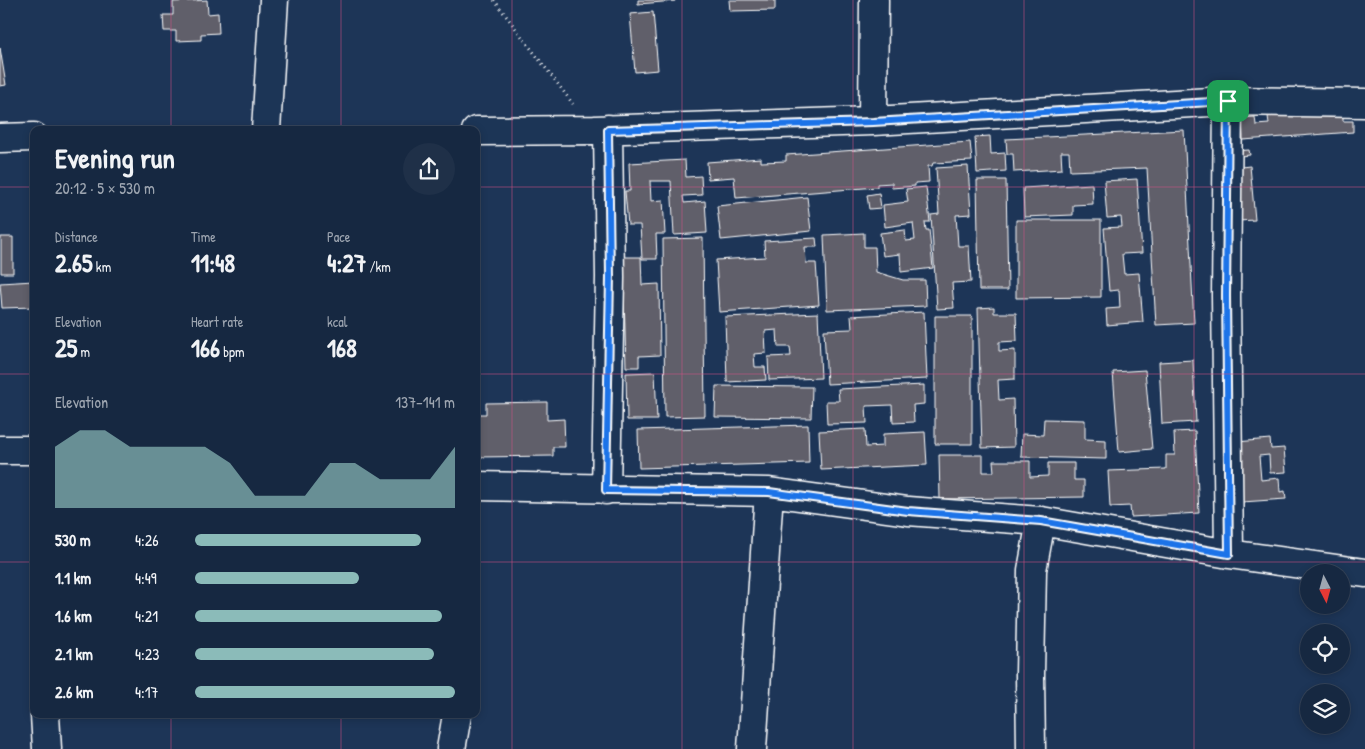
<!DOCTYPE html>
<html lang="en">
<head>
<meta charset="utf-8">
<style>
	:root { --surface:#162841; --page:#1f3048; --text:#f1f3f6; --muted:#9ea6b1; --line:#35445a; --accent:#8bbbb9 }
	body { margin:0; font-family:"Patrick Hand",sans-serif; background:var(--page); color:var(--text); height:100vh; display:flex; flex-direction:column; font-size:19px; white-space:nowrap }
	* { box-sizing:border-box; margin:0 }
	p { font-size:16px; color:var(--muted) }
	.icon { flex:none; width:28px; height:28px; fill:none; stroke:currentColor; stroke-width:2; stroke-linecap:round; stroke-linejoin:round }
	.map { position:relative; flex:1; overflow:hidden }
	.panel { position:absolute; left:30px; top:126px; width:450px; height:592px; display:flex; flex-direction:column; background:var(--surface); border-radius:10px; box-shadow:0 2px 8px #0003,0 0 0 1px var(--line) }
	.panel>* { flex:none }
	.needle { width:32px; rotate:174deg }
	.fabs { position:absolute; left:1300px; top:564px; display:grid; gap:10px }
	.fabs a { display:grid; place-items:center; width:50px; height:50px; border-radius:50%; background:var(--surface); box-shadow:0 2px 8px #0003,0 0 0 1px var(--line); font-size:25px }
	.pin { position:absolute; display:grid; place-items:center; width:42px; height:42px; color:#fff; margin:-21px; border-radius:10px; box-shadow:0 2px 8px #0006 }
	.round { display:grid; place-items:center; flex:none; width:52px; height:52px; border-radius:26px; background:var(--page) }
	.summary { display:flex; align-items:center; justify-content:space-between; height:85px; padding:0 25px }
	h1 { font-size:28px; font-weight:700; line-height:38px }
	.stats { display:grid; grid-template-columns:repeat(3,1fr); gap:8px; height:85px; padding:5px 25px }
	.stats div { display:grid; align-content:center }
	.stats b { font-size:25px; font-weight:700 }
	.stats small { font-size:14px; font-weight:400 }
	.stats p { font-size:14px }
	.chart { height:140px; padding:10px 25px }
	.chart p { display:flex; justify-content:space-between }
	.chart svg { width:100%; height:90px; margin-top:5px; fill:var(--accent); opacity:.7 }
	ul { padding:0 25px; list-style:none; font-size:16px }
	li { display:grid; grid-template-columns:80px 60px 1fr; align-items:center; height:38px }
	li i { height:12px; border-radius:6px; background:var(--accent) }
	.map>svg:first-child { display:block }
</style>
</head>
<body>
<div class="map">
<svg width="1365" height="749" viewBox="0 0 1365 749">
	<rect width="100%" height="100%" fill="#1d3557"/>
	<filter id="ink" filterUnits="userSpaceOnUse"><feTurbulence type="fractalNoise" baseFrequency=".02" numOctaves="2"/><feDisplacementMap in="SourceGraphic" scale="10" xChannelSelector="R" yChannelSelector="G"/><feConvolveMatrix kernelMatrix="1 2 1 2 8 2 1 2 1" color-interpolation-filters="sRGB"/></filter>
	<g filter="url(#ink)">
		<path fill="#605f6a" stroke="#fff" d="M 207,0 L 208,14 L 218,13 L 219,33 L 201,34 L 201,40 L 176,41 L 176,31 L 164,31 L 163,15 L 173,15 L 173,2 Z
			M 638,0 L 675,0 L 675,1 L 638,4 Z
			M 729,0 L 775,0 L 775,10 L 730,11 Z
			M 653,12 L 658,70 L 635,72 L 630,14 Z
			M 0,48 L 6,85 L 0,86 Z
			M 1343,111 L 1343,121 L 1353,121 L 1353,132 L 1243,140 L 1242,118 L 1255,117 L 1256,125 L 1269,124 L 1268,116 Z
			M 1184,130 L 1194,323 L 1156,325 L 1147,168 L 1070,171 L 1069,152 L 1061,152 L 1062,169 L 1014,172 L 1013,154 L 1007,154 L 1006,139 Z
			M 990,136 L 991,154 L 1005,153 L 1006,171 L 977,173 L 975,137 Z
			M 970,142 L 972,161 L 933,163 L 932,166 L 928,166 L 929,182 L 915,183 L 915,186 L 892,188 L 892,183 L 877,184 L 877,187 L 736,198 L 734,177 L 708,179 L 707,162 L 761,158 L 761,162 L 786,161 L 786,155 Z
			M 1249,150 L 1250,155 L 1240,156 L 1241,167 L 1250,166 L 1255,220 L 1238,221 L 1232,151 Z
			M 685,160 L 686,177 L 701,176 L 702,195 L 683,196 L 684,203 L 705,201 L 707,233 L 674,235 L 671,181 L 650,181 L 651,201 L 663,200 L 665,234 L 656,234 L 657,259 L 642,259 L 640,225 L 628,225 L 625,191 L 630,191 L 629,163 Z
			M 968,166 L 971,214 L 956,215 L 958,246 L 969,246 L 971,282 L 952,283 L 954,308 L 937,309 L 931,215 L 939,214 L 936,168 Z
			M 1137,179 L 1142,253 L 1122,254 L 1124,274 L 1139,273 L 1143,322 L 1107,325 L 1106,309 L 1120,308 L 1119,290 L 1109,291 L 1104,228 L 1122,227 L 1121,217 L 1107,218 L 1104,181 Z
			M 977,180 L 1006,180 L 1008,290 L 979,290 Z
			M 1092,184 L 1093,204 L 1073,205 L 1073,215 L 1024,217 L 1023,188 Z
			M 926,187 L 930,222 L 925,222 L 926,230 L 929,230 L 933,268 L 901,272 L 900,254 L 883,256 L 880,233 L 905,230 L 906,241 L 915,240 L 913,223 L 885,227 L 883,205 L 908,202 L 906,189 Z
			M 879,193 L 881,208 L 869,209 L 867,195 Z
			M 807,197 L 811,231 L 721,240 L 717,206 Z
			M 1016,220 L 1101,220 L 1101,297 L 1016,298 Z
			M 864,233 L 864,247 L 875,247 L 876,272 L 903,280 L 925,280 L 926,306 L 827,310 L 824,235 Z
			M 1,237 L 13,237 L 13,273 L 1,273 Z
			M 703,238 L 705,416 L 665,417 L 663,239 Z
			M 816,238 L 817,247 L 805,247 L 806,263 L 816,263 L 819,305 L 719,312 L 716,260 L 765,257 L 764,241 Z
			M 623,257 L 641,257 L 642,285 L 659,284 L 660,355 L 639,356 L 639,367 L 626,367 Z
			M 34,281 L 34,307 L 2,308 L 0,283 Z
			M 994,307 L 994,313 L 1016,313 L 1017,341 L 999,342 L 999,351 L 1015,350 L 1015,379 L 998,380 L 999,400 L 1013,399 L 1014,447 L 982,448 L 978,308 Z
			M 924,312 L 927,379 L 827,384 L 824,330 L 852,329 L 851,316 Z
			M 818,313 L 821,378 L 769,380 L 768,357 L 791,356 L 790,347 L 778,347 L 777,330 L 765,331 L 766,353 L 754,354 L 755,367 L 765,367 L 766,380 L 727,382 L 725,317 Z
			M 935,316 L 972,316 L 972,444 L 935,444 Z
			M 1193,360 L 1196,422 L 1162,424 L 1159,362 Z
			M 1145,370 L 1152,449 L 1119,452 L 1113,372 Z
			M 655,372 L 657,420 L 627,420 L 626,373 Z
			M 924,385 L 924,404 L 913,405 L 914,422 L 893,423 L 892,405 L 866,406 L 867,423 L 827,424 L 826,401 L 839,401 L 838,389 Z
			M 716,386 L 812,387 L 811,418 L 715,417 Z
			M 547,402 L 547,420 L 564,419 L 565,447 L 553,447 L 553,456 L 478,457 L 477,414 L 486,414 L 486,403 Z
			M 1044,419 L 1085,420 L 1085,439 L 1106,440 L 1106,459 L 1021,457 L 1022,434 L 1043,435 Z
			M 808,425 L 809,463 L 639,468 L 638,430 Z
			M 865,429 L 866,447 L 883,446 L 883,434 L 925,432 L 927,465 L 821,470 L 819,431 Z
			M 1195,431 L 1199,513 L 1131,517 L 1130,506 L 1110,507 L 1108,471 L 1166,469 L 1166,455 L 1175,455 L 1174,432 Z
			M 1270,439 L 1271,449 L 1284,448 L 1286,472 L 1270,473 L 1269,455 L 1259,456 L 1261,480 L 1279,478 L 1280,492 L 1285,491 L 1286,499 L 1242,502 L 1237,442 Z
			M 939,455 L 983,455 L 983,472 L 994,472 L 993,461 L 1030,461 L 1030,477 L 1048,476 L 1048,463 L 1074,463 L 1074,480 L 1084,480 L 1084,497 L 940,499 Z"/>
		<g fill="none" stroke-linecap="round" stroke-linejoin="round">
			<defs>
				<path id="street" d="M 1228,101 L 1226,296 L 1229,554
					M 873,121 L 874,0
					M 266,130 L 274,0
					M 476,131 L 594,130 L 873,121 L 1228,101 L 1365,103
					M 0,138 L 34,137
					M 0,450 L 34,450
					M 476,486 L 769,492 L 908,511 L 1041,521 L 1229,554 L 1365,573
					M 606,490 L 610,277 L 608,129
					M 45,715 L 47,749
					M 451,749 L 457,715
					M 752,749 L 769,492
					M 1031,749 L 1030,674 L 1032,570 L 1041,521"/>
			</defs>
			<use href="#street" stroke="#fff" stroke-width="31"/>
			<path stroke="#fff" stroke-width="3" stroke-dasharray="1 4" stroke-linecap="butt" d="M 494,0 L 573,104"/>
			<use href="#street" stroke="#1d3557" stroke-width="28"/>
		</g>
	</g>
	<g fill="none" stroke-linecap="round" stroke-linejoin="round" filter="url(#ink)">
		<defs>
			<path id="route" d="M 1228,101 L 1226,296 L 1229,554 L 1041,521 L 908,511 L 769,492 L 606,490 L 610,277 L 608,130 L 873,122 Z"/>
		</defs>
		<use href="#route" stroke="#fff" stroke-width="10"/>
		<use href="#route" stroke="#1a73e8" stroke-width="6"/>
	</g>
	<path fill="none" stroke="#d15284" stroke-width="1" stroke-opacity="0.55" d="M 171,0 L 171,130M 341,0 L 341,130M 512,0 L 512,749M 682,0 L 682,749M 853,0 L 853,749M 1024,0 L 1024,749M 1194,0 L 1194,749M 0,187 L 34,187M 476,187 L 1365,187M 0,374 L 34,374M 476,374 L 1365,374M 0,562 L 34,562M 476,562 L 1365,562M 171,715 L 171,749M 341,715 L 341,749"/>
</svg>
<div class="fabs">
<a><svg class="needle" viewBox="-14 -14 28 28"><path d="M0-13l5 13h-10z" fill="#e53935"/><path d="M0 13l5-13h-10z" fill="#9ea6b1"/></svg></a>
<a><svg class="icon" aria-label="locate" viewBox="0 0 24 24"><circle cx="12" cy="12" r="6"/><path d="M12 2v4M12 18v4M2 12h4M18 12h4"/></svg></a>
<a><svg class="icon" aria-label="layers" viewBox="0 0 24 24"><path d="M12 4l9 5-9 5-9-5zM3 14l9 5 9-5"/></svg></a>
</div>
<div class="pin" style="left:1228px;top:101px;background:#1e9e55"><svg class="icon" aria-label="arrive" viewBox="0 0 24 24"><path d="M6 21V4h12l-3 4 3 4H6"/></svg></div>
<section class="panel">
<div class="summary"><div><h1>Evening run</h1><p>20:12 · 5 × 530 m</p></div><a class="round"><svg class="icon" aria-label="share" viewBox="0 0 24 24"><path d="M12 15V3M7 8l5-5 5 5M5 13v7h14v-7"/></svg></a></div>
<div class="stats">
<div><p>Distance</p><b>2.65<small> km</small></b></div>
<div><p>Time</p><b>11:48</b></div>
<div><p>Pace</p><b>4:27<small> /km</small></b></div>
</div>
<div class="stats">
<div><p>Elevation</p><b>25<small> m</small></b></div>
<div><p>Heart rate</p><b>166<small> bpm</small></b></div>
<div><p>kcal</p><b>168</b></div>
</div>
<div class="chart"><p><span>Elevation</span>137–141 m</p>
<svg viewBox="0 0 160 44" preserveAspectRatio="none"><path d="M0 44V14L10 6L20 6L30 14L40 14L50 14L60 14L70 22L80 38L90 38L100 38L110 22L120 22L130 30L140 30L150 30L160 14V44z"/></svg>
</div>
<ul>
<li><b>530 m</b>4:26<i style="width:87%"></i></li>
<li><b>1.1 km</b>4:49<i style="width:63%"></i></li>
<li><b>1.6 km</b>4:21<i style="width:95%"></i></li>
<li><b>2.1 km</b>4:23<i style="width:92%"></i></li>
<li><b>2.6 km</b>4:17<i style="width:100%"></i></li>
</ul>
</section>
</div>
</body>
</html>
